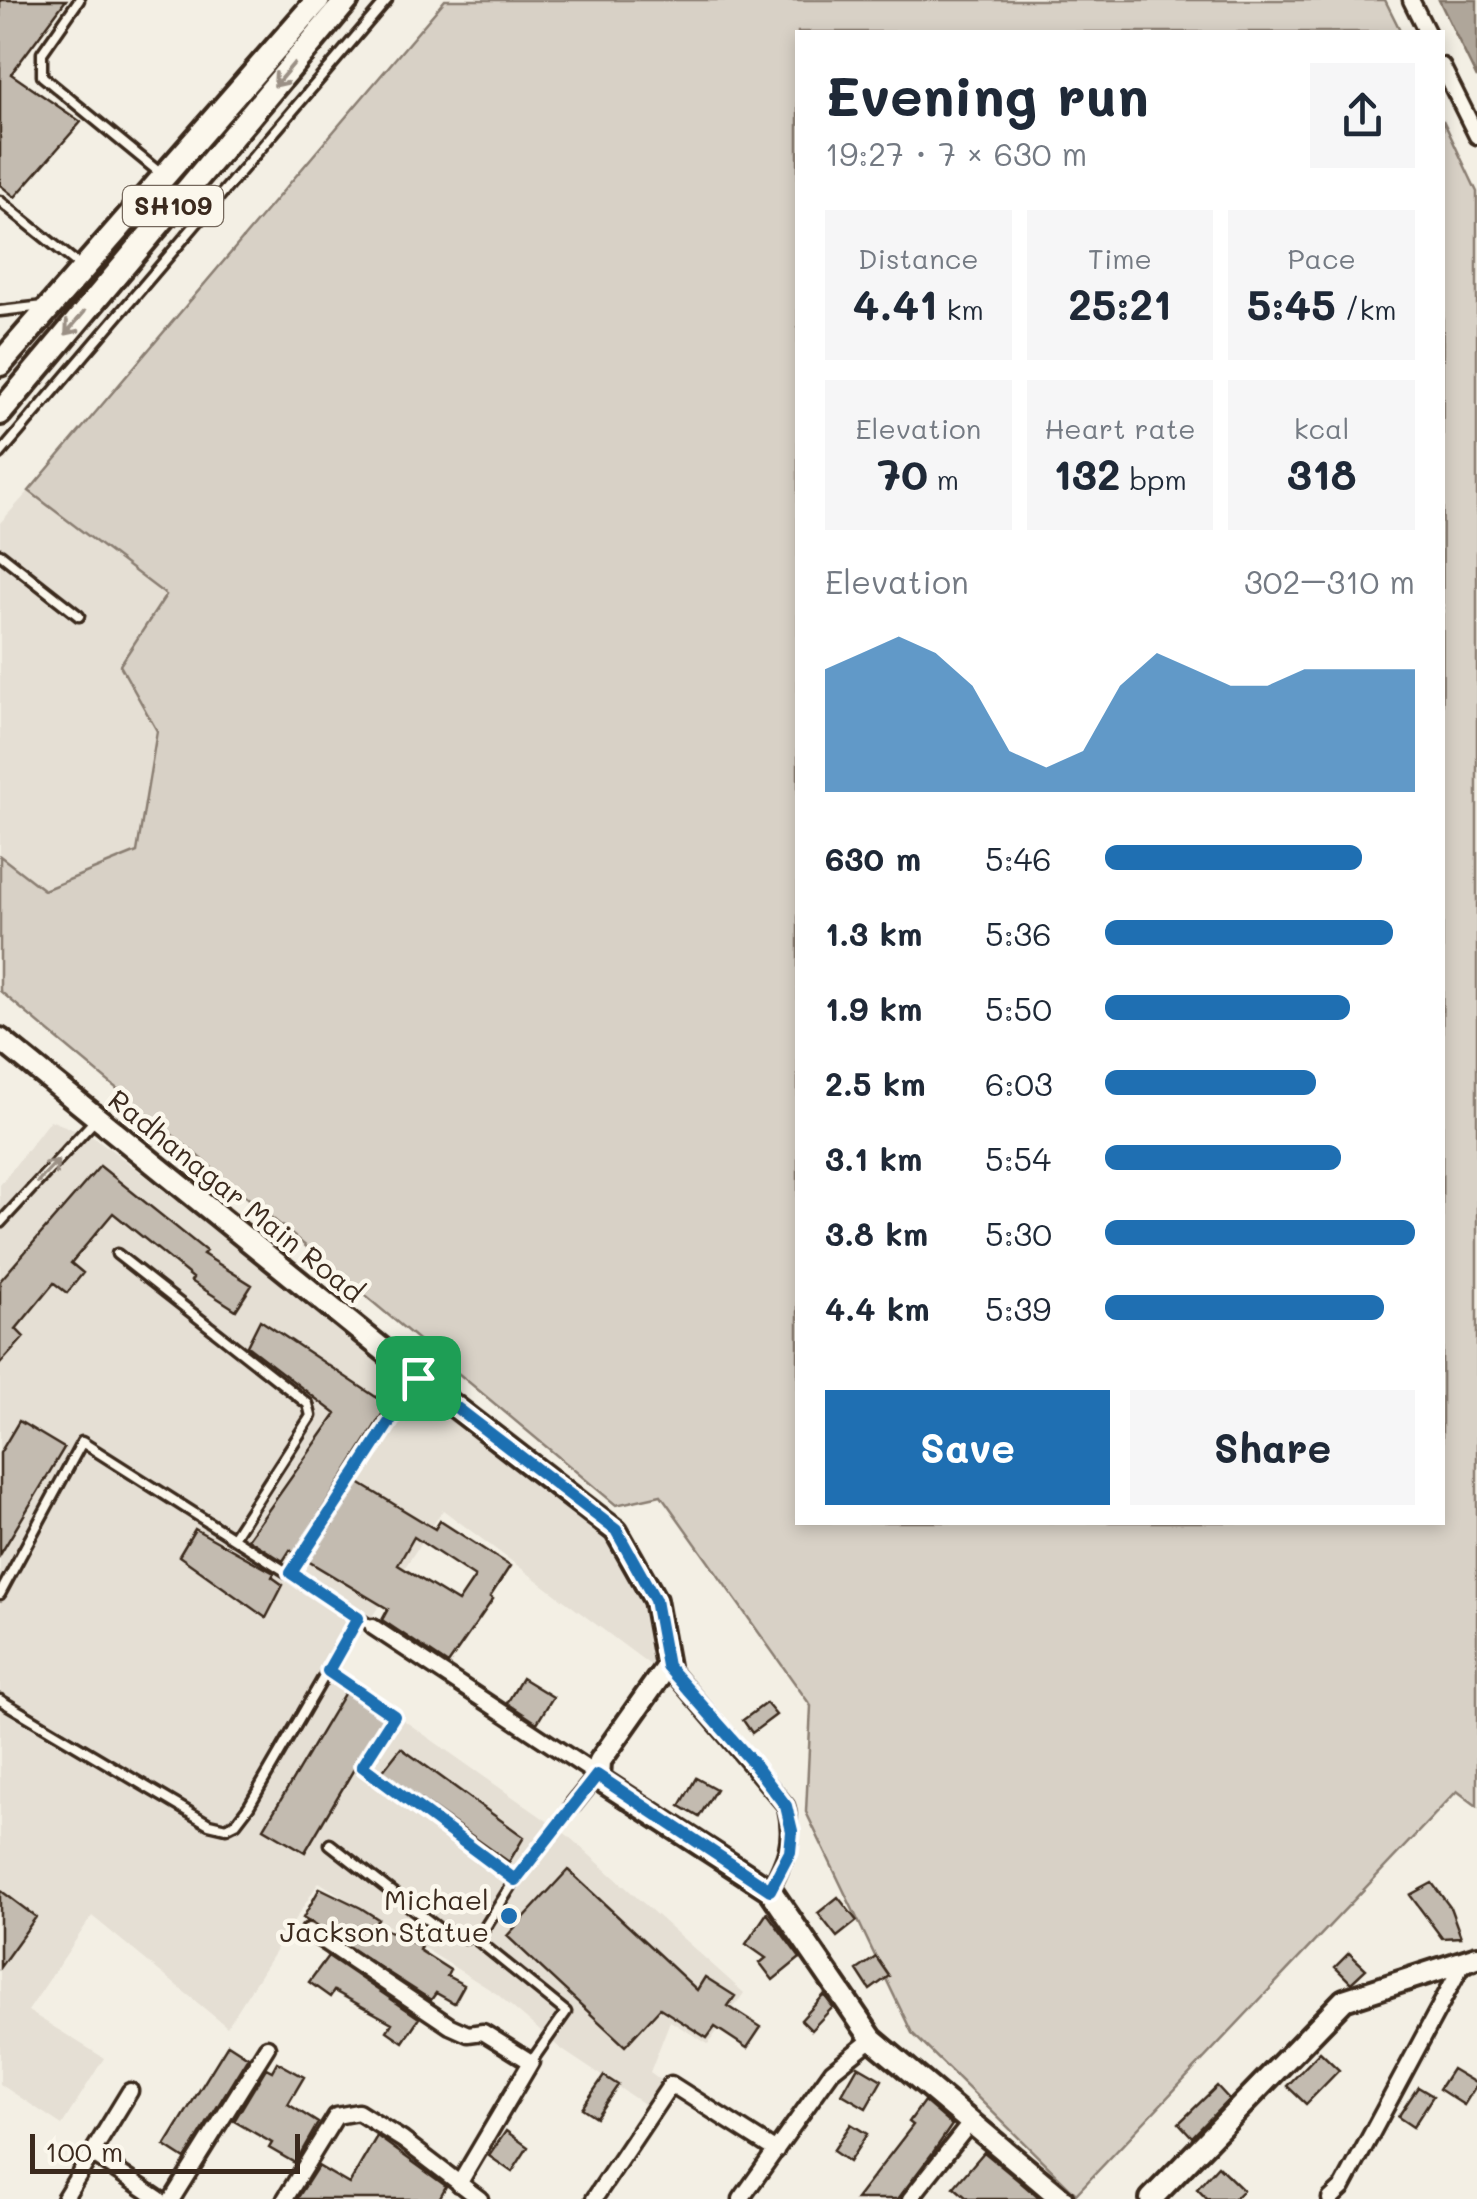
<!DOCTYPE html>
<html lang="en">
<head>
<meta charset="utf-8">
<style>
	:root { --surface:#fff; --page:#f6f6f7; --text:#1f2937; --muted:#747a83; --accent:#1f6fb2 }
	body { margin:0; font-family:Mali,sans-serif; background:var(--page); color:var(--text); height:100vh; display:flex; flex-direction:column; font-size:38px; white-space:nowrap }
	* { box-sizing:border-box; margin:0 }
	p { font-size:32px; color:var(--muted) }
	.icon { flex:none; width:55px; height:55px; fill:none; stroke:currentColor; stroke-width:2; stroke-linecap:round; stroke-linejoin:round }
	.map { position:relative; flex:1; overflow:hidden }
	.details { position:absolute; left:795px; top:30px; width:650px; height:1495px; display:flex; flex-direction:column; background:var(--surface); border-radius:0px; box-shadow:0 5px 15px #0003 }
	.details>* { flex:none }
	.scale { position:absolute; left:30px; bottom:25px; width:270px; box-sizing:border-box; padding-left:10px; border:5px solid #3b2a1e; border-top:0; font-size:28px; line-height:35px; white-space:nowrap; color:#3b2a1e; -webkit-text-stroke:8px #fbf7ec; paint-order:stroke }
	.pin { position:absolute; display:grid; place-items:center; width:85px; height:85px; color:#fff; margin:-42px; border-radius:20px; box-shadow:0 5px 15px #0006 }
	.round { display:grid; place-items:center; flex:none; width:105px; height:105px; border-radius:0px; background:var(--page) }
	.summary { display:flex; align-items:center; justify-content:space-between; height:170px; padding:0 30px }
	h1 { font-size:55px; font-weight:700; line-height:75px }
	.stats { display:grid; grid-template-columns:repeat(3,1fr); gap:15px; height:170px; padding:10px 30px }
	.stats div { display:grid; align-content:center; border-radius:0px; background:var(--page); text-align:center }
	.stats b { font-size:42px; font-weight:700 }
	.stats small { font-size:28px; font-weight:400 }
	.stats p { font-size:28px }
	.chart { height:280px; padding:20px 30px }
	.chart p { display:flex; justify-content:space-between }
	.chart svg { width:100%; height:180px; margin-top:10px; fill:var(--accent); opacity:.7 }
	.cta { display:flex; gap:20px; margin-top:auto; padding:20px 30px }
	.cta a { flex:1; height:115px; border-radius:0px; background:var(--accent); color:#fff; font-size:40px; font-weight:700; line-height:115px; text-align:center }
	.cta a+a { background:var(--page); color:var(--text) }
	ul { padding:0 30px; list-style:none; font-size:32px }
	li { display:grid; grid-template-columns:160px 120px 1fr; align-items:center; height:75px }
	li i { height:25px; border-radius:12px; background:var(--accent) }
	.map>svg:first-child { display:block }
</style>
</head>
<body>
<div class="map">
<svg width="1477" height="2199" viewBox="0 0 1477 2199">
	<rect width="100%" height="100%" fill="#f3efe4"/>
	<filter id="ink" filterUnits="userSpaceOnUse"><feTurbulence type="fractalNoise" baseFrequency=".01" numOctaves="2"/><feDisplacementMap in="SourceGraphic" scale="20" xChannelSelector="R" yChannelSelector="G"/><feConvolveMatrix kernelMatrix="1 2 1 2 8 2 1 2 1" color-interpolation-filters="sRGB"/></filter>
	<g filter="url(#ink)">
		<path fill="#e5dfd4" d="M 29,491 L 166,595 L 120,665 L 157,731 L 137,852 L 44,890 L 0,856 L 0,523 Z
			M 50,1120 L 97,1139 L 607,1528 L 641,1593 L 653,1667 L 443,1510 L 335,1672 L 567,1835 L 744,1993 L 708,2044 L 670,2021 L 650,2072 L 661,2080 L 645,2105 L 561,2049 L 497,1994 L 319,1882 L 227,2027 L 92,1916 L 28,2011 L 104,2058 L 62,2125 L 0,2084 L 0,1185 Z"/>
		<path fill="#d8d1c6" stroke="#8a7e72" stroke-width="2.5" d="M 445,0 L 1385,0 L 1401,32 L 798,32 L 798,1522 L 1442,1522 L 1443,120 L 1477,192 L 1477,1806 L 1457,1791 L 1076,2194 L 912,2033 L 806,1812 L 811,1706 L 661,1495 L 616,1505 L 0,991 L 0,856 L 44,890 L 137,852 L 157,731 L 120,665 L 166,595 L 29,491 Z"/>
		<path fill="#afa69a" stroke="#817468" stroke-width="2.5" d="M 1439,0 L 1477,0 L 1477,78 Z"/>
		<path fill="#c3bbb0" stroke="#3b2a1e" stroke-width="2.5" fill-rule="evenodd" d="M 0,0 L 66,0 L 11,74 L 81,122 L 15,197 L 0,185 Z
			M 100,1166 L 206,1251 L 203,1254 L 252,1285 L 236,1310 L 191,1281 L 193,1278 L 113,1213 L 71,1263 L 83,1273 L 67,1293 L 54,1283 L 16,1329 L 24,1337 L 0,1364 L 0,1281 Z
			M 260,1320 L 388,1405 L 295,1553 L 290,1550 L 283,1561 L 248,1539 L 336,1414 L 247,1346 Z
			M 19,1421 L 64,1448 L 0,1555 L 0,1453 Z
			M 359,1483 L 435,1529 L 440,1521 L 510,1566 L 490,1597 L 493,1599 L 448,1664 L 382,1620 L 388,1609 L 308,1561 ZM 414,1537 L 475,1577 L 458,1602 L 398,1565 Z
			M 195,1529 L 274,1573 L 272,1577 L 283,1585 L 266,1618 L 179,1556 Z
			M 522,1678 L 553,1697 L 537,1723 L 507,1703 Z
			M 345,1692 L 384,1719 L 355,1762 L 354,1769 L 305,1852 L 264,1828 Z
			M 766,1703 L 776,1715 L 752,1733 L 743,1720 Z
			M 401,1748 L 524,1837 L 509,1862 L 382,1772 Z
			M 696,1778 L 716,1789 L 699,1817 L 680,1806 Z
			M 568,1870 L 697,1990 L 705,1977 L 735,1996 L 728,2006 L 761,2027 L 747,2048 L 715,2027 L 707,2038 L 660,2008 L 625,2046 L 507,1936 Z
			M 1432,1883 L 1450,1907 L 1461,1937 L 1442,1938 L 1410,1895 Z
			M 320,1888 L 361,1908 L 378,1919 L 375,1924 L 421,1947 L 419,1950 L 450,1970 L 447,1976 L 464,1985 L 454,2003 L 436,1993 L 431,2000 L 303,1918 Z
			M 0,1890 L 36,1917 L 0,1967 Z
			M 838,1897 L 857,1921 L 837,1937 L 818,1913 Z
			M 767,1913 L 800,1958 L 773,1980 L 760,1963 L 766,1958 L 746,1944 Z
			M 1349,1953 L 1366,1969 L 1351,1983 L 1335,1967 Z
			M 328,1956 L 419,2018 L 403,2042 L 387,2031 L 392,2023 L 334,1991 L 330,1997 L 309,1982 Z
			M 876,1957 L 889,1976 L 870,1990 L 857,1970 Z
			M 824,1995 L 833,2007 L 811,2030 L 801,2020 Z
			M 228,2044 L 248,2057 L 185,2159 L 165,2146 Z
			M 1320,2052 L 1339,2070 L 1306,2104 L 1287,2086 Z
			M 277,2062 L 304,2077 L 288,2104 L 318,2123 L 295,2163 L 269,2148 L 272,2143 L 234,2121 L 266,2068 L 272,2071 Z
			M 858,2066 L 882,2080 L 866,2108 L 842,2094 Z
			M 1452,2069 L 1477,2084 L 1464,2105 L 1439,2089 Z
			M 604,2076 L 618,2085 L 596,2117 L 582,2108 Z
			M 1217,2086 L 1229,2099 L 1192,2137 L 1179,2123 Z
			M 1418,2087 L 1433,2096 L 1413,2127 L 1398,2117 Z
			M 924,2101 L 952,2125 L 934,2151 L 898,2199 L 856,2199 L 913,2125 L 909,2122 Z
			M 851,2124 L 867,2134 L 849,2162 L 833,2151 Z
			M 506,2131 L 528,2147 L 512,2172 L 489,2156 Z
			M 377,2136 L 446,2186 L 439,2199 L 297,2199 L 318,2166 L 349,2184 Z
			M 984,2152 L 1018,2180 L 1040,2199 L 968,2199 L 954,2187 Z
			M 1218,2166 L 1243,2190 L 1234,2199 L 1207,2199 L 1197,2189 Z"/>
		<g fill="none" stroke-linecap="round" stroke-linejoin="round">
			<defs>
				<path id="lane" d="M 79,0 L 42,53 L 42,76 L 160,173
					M 0,201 L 79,265
					M 0,311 L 44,306
					M 0,454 L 387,0
					M 0,554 L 79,616
					M 0,1223 L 95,1120
					M 117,1254 L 308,1404 L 311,1416 L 234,1536
					M 291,1573 L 418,1378
					M 0,1594 L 82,1442 L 373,1627
					M 328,1671 L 394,1717 L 361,1766 L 515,1880 L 477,1940 L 566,2012 L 531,2062
					M 0,1700 L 209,1824 L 226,1828 L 236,1823 L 249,1806 L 358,1618
					M 330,1844 L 439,1929 L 466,1938 L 479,1932
					M 515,1880 L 573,1805"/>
				<path id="street" d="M 1411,0 L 1427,32
					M 1442,66 L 1477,136
					M 373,1627 L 597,1775 L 573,1805
					M 667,1666 L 786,1806 C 794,1841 786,1859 770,1890
					M 309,1931 L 450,2026 L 468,2034 L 483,2032 L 531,2062 L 459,2184
					M 92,2154 L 159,2199
					M 64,2199 L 130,2091
					M 172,2199 L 267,2047
					M 285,2199 L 336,2116 L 358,2112 L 403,2140 L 480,2199
					M 594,2199 L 671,2084 L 776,2151
					M 741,2199 L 832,2071 L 872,2039
					M 910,2199 L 971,2122
					M 1330,2199 L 1343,2187 L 1464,1961"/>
				<path id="secondary" d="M 0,1039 L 418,1378 L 616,1531 L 655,1600 L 667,1666 L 600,1761 L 599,1779 L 770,1890 L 872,2039 L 1062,2199
					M 1151,2199 L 1344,2000 L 1477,1957"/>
				<path id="primary" d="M 0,364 L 318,0
					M 0,413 L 347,0"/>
			</defs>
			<use href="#lane" stroke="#3b2a1e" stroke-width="15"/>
			<use href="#street" stroke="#3b2a1e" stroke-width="21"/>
			<use href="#secondary" stroke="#3b2a1e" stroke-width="28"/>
			<use href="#primary" stroke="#3b2a1e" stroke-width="30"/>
			<use href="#lane" stroke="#fbf7ec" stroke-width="8"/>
			<use href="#street" stroke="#fbf7ec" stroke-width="14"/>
			<use href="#secondary" stroke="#fbf7ec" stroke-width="20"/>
			<use href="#primary" stroke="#fbf7ec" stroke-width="22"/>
		</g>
		<defs><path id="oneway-shaft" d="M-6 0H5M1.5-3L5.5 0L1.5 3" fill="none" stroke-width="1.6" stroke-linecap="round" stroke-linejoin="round" transform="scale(2.5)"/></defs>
		<g stroke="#9b9085">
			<use href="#oneway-shaft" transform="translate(284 75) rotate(130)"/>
			<use href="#oneway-shaft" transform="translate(75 323) rotate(130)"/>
			<use href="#oneway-shaft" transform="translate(48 1171) rotate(-47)"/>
		</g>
	</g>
	<g fill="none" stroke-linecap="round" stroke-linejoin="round" filter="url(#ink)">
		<defs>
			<path id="route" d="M 418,1378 L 616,1530 L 655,1600 L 667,1666 L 753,1763 L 786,1806 L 792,1831 L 790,1852 L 770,1890 L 597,1775 L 515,1880 L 362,1766 L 394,1716 L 328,1671 L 358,1618 L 291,1573 Z"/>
		</defs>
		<use href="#route" stroke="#fff" stroke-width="20"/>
		<use href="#route" stroke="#1f6fb2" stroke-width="12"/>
	</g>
	<circle fill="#1f6fb2" stroke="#fbf7ec" stroke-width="4" cx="509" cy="1916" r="10"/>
	<g text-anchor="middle" stroke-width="9" stroke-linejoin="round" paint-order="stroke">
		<rect fill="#fbf7ec" stroke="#75685c" stroke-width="2.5" x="123" y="186" width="100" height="40" rx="8"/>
		<g font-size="25" font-weight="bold" fill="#3b2a1e">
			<text x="173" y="215">SH109</text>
		</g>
		<g font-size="28" fill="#3b2a1e" stroke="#fbf7ec">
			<text transform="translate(236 1196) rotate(39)" y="10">Radhanagar Main Road</text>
		</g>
		<g font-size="28" fill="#3b2a1e" stroke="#fbf7ec" text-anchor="end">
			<text x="489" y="1910">Michael<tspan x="489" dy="32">Jackson Statue</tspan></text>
		</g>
	</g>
</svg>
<div class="scale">100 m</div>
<div class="pin" style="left:418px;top:1378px;background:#1e9e55"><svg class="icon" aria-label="arrive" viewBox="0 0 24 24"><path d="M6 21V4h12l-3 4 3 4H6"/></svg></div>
<section class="details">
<div class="summary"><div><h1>Evening run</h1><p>19:27 · 7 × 630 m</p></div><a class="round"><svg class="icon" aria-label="share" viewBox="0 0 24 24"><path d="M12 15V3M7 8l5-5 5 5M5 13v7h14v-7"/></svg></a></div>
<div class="stats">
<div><p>Distance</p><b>4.41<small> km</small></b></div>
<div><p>Time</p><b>25:21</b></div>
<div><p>Pace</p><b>5:45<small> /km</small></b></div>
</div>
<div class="stats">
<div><p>Elevation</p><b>70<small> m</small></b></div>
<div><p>Heart rate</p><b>132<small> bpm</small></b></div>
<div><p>kcal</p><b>318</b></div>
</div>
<div class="chart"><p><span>Elevation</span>302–310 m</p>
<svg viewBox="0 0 160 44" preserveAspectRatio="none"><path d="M0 44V14L10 10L20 6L30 10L40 18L50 34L60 38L70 34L80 18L90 10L100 14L110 18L120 18L130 14L140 14L150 14L160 14V44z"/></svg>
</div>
<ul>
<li><b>630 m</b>5:46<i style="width:83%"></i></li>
<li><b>1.3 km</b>5:36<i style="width:93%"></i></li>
<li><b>1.9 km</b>5:50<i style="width:79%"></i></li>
<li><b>2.5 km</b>6:03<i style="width:68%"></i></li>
<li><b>3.1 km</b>5:54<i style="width:76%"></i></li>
<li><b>3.8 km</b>5:30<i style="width:100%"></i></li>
<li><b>4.4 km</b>5:39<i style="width:90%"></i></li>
</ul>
<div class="cta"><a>Save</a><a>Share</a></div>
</section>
</div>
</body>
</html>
